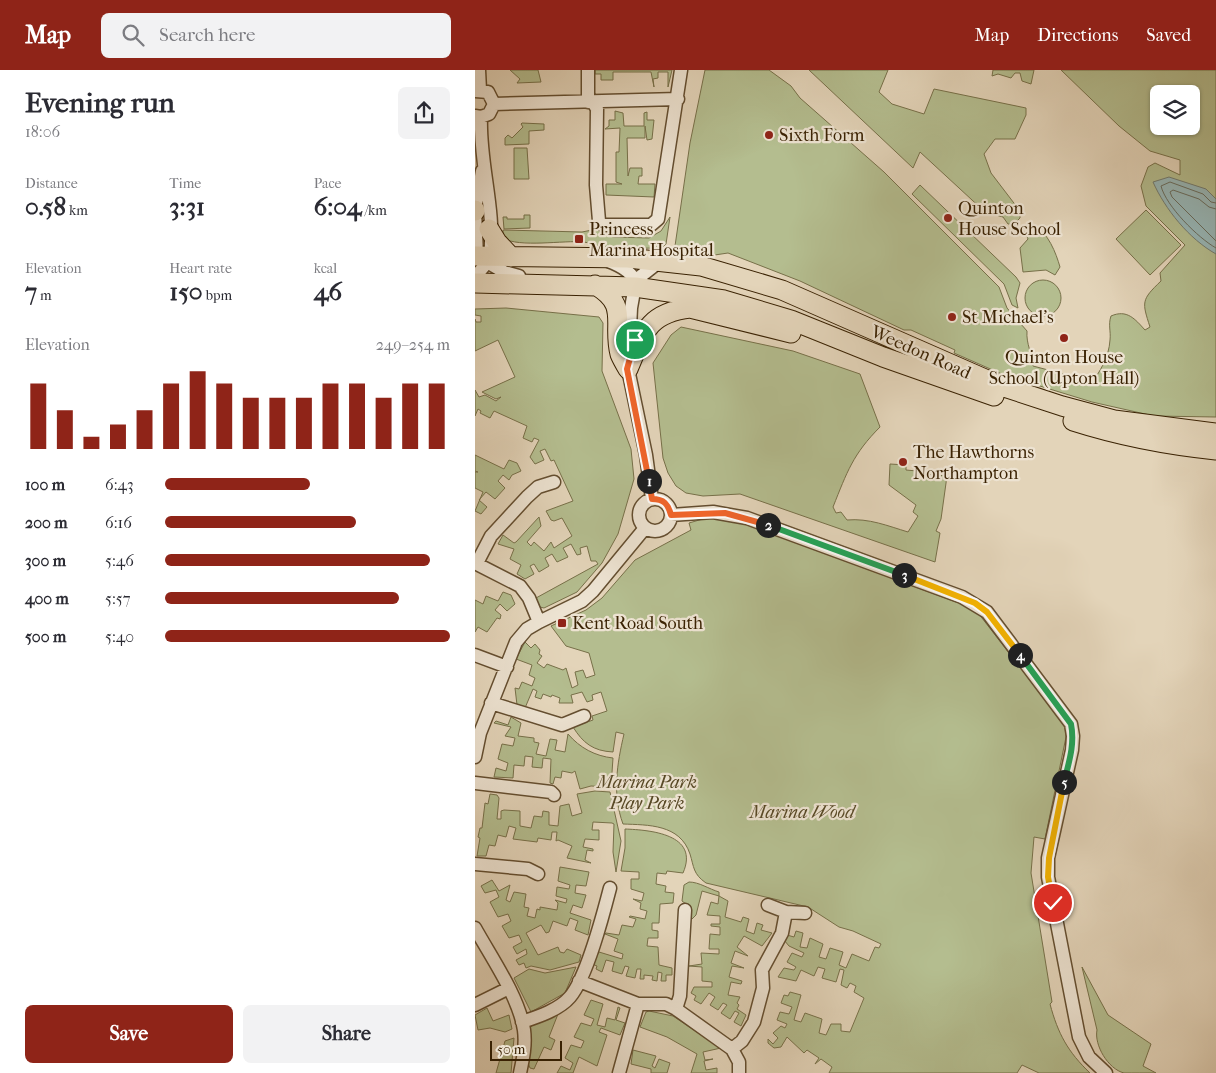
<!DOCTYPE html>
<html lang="en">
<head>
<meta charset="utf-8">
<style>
	:root { --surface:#fff; --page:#f2f2f3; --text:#2b2b33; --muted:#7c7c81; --accent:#8f2418 }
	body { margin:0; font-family:"IM FELL French Canon",serif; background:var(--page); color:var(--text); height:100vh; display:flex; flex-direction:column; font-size:19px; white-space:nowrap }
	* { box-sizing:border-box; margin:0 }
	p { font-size:16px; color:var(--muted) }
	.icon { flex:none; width:28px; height:28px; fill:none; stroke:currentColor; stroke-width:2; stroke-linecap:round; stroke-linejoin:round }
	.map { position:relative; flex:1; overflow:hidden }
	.panel { display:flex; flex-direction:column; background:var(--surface); width:475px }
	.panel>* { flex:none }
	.controls { position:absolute; left:675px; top:15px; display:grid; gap:10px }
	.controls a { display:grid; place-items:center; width:50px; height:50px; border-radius:8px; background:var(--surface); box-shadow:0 1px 4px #0004; font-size:25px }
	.scale { position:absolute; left:15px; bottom:12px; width:72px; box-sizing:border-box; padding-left:5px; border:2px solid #3a2203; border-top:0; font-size:14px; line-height:18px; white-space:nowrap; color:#3a2203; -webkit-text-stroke:4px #ede3d2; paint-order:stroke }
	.pin { position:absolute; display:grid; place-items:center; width:42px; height:42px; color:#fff; margin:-21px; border:2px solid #fff; border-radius:50%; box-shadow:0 1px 5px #0007 }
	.km { position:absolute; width:25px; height:25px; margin:-12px; border-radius:50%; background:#222; color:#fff; font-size:14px; line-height:25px; text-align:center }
	.round { display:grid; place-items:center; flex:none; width:52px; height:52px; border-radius:8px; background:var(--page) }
	.head { display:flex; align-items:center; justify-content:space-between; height:85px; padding:0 25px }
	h1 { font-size:28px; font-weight:800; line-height:38px }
	.stats { display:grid; grid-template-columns:repeat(3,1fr); gap:8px; height:85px; padding:5px 25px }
	.stats div { display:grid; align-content:center }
	.stats b { font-size:25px; font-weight:800 }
	.stats small { font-size:14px; font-weight:400 }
	.stats p { font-size:14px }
	.chart { height:140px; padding:10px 25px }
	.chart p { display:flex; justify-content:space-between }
	.chart svg { width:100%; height:90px; margin-top:5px; stroke:var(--accent); stroke-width:6 }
	.cta { display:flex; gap:10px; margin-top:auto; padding:10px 25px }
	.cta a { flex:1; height:58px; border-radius:8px; background:var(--accent); color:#fff; font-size:20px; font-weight:800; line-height:58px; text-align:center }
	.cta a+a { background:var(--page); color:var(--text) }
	ul { padding:0 25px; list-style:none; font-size:16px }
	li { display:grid; grid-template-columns:80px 60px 1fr; align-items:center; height:38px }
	li i { height:12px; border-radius:6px; background:var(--accent) }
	header { display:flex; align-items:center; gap:30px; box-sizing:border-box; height:70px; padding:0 25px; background:var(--accent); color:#fff }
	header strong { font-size:24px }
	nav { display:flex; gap:28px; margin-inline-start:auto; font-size:18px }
	.search { width:350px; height:45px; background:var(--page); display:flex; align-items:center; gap:12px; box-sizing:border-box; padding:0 18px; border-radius:8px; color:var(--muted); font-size:19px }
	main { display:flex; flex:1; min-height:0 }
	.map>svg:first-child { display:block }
</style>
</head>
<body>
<header>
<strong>Map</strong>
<div class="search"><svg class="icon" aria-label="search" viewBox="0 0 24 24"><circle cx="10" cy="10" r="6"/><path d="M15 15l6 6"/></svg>Search here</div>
<nav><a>Map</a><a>Directions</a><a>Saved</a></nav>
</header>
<main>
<section class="panel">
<div class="head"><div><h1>Evening run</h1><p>18:06</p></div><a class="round"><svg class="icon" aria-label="share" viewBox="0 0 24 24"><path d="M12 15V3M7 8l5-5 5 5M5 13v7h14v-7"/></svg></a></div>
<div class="stats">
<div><p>Distance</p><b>0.58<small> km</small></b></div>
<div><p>Time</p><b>3:31</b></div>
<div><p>Pace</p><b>6:04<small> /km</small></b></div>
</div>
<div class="stats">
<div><p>Elevation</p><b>7<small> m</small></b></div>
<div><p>Heart rate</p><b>150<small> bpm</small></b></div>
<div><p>kcal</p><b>46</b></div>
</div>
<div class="chart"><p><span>Elevation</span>249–254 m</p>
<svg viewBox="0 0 160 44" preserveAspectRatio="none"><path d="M5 44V12M15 44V25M25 44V38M35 44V32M45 44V25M55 44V12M65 44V6M75 44V12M85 44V19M95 44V19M105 44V19M115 44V12M125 44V12M135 44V19M145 44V12M155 44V12"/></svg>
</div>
<ul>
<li><b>100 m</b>6:43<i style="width:51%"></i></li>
<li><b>200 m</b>6:16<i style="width:67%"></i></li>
<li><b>300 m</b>5:46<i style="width:93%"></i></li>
<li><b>400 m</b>5:57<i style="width:82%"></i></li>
<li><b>500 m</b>5:40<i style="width:100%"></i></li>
</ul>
<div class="cta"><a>Save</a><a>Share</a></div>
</section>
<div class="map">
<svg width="741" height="1003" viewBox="0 0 741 1003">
	<rect width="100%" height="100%" fill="#e3d4b9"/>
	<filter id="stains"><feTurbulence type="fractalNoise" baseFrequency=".004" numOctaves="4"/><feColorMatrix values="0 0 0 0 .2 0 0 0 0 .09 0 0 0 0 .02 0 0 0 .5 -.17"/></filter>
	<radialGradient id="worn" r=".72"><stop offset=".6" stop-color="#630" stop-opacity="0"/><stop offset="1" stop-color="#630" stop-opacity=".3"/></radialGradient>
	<path fill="#b4bd8f" stroke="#777049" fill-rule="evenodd" d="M 35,0 L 63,0 L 66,12 L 42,13 L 45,9 Z
		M 120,0 L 197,0 L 193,17 L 193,2 L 183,2 L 183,8 L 178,9 L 179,17 L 176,2 L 138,2 L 138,10 L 126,10 L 126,4 L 120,4 Z
		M 230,0 L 294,0 L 316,16 L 325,28 L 409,102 L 524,217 L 532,238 L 552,261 C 551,274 557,283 558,296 L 592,305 L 604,313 L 615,315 C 625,302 634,287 635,270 C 636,261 633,255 636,246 C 652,239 660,249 670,260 L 675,257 C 667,232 666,230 686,211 L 685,203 L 710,175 L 671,136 L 666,116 L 673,97 L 680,93 L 705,105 L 705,90 L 675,81 L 644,56 L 586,0 L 741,0 L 741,347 L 679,346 L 617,332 L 529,305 L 479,283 L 480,280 L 436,260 L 429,260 L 325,211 L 253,183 L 233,186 L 200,176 L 215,73 ZM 684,24 L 716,24 L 716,56 L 684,56 Z
		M 334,0 L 413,0 L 404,22 L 417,34 L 449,44 L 459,19 L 551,38 L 551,45 L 540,69 L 520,69 L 509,84 L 516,103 L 545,141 L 545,148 L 539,154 L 533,154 L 528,147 L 510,142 L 445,82 L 438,98 Z
		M 518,0 L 559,0 L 556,14 L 547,11 L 545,3 L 540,3 L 536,8 L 523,4 L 517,6 Z
		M 140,41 L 148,43 L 149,56 L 169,56 L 169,43 L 172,42 L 172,50 L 179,50 L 177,69 L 172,70 L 170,56 L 170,68 L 152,68 L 153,106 L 155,98 L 167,98 L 167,106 L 164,106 L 163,114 L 180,114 L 179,127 L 131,125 L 131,114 L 147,114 L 141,112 L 141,82 L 144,82 L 145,58 L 130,59 L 134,56 L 134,50 L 140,50 Z
		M 47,53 L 69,54 L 69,60 L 54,61 L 54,74 L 30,75 L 30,68 L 33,65 L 37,68 L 48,57 L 46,54 Z
		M 39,78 L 52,78 L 54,109 L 39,109 Z
		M 445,115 L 541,207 L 545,213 L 541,228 L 543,238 L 537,235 L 529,214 L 437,124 Z
		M 671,140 L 706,175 L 675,205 L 641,169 Z
		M 49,145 L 55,145 L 55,158 L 29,159 L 28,147 L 32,147 L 32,149 L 49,149 Z
		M 195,147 L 191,174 L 187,178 C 169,178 150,179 132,177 C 124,177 117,173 109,172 C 89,170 44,178 28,168 L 28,160 L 107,162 L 122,159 L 138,167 L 174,168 L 186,161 Z
		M 559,156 C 573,162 581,183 585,197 L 580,205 L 571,200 L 548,202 L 545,178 L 553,169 L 550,161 Z
		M550 228a18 18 0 1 1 36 0a18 18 0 1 1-36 0Z
		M 31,238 L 124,247 L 128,253 L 127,301 L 156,379 L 159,409 L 143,464 L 127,493 L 102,522 L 69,538 L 65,537 L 61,528 L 123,494 L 121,491 L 116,491 L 112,476 L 105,478 L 106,484 L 102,485 L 96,474 L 88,478 L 93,487 L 82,492 L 77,484 L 70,488 L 74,496 L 64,502 L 59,494 L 55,496 L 59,504 L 50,509 L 42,504 L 46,495 L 35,489 L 39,479 L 23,474 L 28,465 L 39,473 L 41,472 L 64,447 L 66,456 L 52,472 L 56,476 L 59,472 L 69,481 L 76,472 L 79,478 L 97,466 L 87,448 L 79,451 L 76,450 L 71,441 L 98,431 L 79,390 L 76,391 L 70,379 L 65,381 L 69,390 L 60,394 L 55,387 L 64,370 L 59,368 L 57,372 L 48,368 L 52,356 L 19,341 L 15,348 L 5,343 L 6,341 L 3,339 L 0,346 L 0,320 L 4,327 L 10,325 L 21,331 L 26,327 L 21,329 L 7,322 L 40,307 L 23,270 L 0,281 L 0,249 L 1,252 L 6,252 L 6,246 L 0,245 L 0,239 Z
		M 206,257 L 318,281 L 385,304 L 405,357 C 378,384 372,402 358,437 L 361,443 L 366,442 L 372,450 C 394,448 413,456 433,462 L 443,446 L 438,442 L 441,435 L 414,415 L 415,394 L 431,395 L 431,400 L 442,401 L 442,407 L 451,407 L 451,404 L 472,406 L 466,449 L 461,461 L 465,463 L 460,492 L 265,424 L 228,426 L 211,423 L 201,416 L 193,403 L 188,388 L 178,293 L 196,265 Z
		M 0,385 L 29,399 L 34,390 L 42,393 L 46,401 L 37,405 L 34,410 L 28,405 L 23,411 L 30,418 L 20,429 L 11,422 L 4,430 L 12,437 L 6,444 L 0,441 L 8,422 L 0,418 L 0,402 L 3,402 L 0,401 Z
		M 231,448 L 257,449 L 500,539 L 582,645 L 590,656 L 591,667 L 570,769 L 559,767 L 556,803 L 577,932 L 575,934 C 583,964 593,982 615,1003 L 564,1003 L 547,995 L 542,1003 L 354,1003 L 357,997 L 346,989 L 340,994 L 344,988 L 332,980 L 329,983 L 312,967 L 306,977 L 299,978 L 293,973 L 293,969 L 298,974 L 303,968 L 298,963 L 306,956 L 310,958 L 312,954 L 302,950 L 305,942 L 314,944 L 317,937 L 306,933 L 309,925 L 313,926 L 315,922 L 326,925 L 319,950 L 326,952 L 330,943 L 347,949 L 344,963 L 351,965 L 356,954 L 366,954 L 366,961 L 375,962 L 389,928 L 379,922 L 381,916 L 375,913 L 372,918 L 366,915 L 369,900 L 365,899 L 361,912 L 347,908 L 350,899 L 343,897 L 339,906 L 326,900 L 321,911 L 303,907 L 309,898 L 319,900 L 321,897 L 312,892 L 317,883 L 327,887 L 329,883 L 314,876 L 309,870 L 312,865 L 319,867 L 321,861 L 328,863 L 325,877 L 332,878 L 335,868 L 348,874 L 344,887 L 351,889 L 355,878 L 368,882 L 364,895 L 371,898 L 377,884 L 394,891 L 400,877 L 404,878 L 406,874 L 378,861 L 364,857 L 333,837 L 231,813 C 218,804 219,797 215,784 C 205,754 173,755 148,754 C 137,724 142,694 149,664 L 141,662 L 138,682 C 118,681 108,673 98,657 L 118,650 L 117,646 L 132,641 L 126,622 L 117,625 L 118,630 L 112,632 L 107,622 L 96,625 L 98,633 L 84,633 L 85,628 L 77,625 L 76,627 L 68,624 L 66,629 L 60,627 L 62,621 L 58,619 L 50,638 L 42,635 L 40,618 L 44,619 L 47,612 L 57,616 L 60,608 L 54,605 L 57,595 L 41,589 L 50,572 L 56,578 L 60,574 L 65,580 L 64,584 L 67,586 L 62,593 L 69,598 L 72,594 L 88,600 L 91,598 L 97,618 L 103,615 L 100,602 L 108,600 L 111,608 L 120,605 L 114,583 L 91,576 L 76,556 L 111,540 L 127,528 L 160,490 L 216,460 L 214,453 Z
		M 28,522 L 36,525 L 40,534 L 32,541 L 25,534 L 20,540 L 26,545 L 25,549 L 22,548 L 12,562 L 3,557 L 0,562 L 0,530 L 8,534 L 11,526 L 23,531 Z
		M 36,647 L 46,653 L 43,666 L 59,668 L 59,672 L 64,673 L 61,684 L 71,686 L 75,669 L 82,670 L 80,680 L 90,682 L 93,664 C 105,678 120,686 138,688 L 136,717 L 116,716 L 105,719 L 100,701 L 97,703 L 87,701 L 86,708 L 80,707 L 78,714 L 75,713 L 76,689 L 68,688 L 67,698 L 57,697 L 58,687 L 50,686 L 49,696 L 39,695 L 38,708 L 19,707 L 21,698 L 31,701 L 33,693 L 23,689 L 27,674 L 38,676 L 40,668 L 30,666 L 36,657 L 19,653 L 21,651 L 33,655 Z
		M 120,721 L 135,722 L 146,771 L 141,802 L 138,782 L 139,754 L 137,753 L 118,752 L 117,760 L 124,760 L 124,770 L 110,769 L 108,777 L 118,779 L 118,781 L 112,780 L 110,790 L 116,793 L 92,788 L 97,776 L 83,770 L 81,771 L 82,762 L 77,762 L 76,770 L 63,768 L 62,772 L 38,769 L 41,758 L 34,756 L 31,767 L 23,765 L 20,776 L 14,775 L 11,786 L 2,786 L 5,768 L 3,767 L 5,758 L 7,758 L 10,733 L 13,734 L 15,724 L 22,725 L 24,728 L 22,749 L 26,749 L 26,741 L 29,740 L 45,741 L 45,756 L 56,758 L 59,746 L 67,747 L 68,741 L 74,742 L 74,755 L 83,756 L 85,736 L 94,734 L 97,746 L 107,743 L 102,724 Z
		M 150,759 C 175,760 225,764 208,803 L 192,801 L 191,804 L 182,803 L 181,814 L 191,816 L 190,822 L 199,823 L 198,833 L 185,834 L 184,853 L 177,853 L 177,860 L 183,861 L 183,868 L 173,868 L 172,876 L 183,877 L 184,895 L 197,898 L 197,905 L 191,905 L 191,911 L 186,911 L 187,903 L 183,902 L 182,911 L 177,910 L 178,906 L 169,905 L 169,909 L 165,909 L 166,899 L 162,899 L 160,908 L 151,906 L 154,897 L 150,896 L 147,904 L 137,901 L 139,892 L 131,890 L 127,902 L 121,899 L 122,896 L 117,894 L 124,882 L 147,889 L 148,884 L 139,881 L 143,869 L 130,864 L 131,863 L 144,865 L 147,855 L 158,857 L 161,849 L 154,847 L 155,846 L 170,849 L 172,841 L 165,839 L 166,833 L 158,829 L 167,831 L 169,823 L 156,819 L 156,809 L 164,809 L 164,802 L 146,801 L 150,778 Z
		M 85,797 L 114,802 L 111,816 L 101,815 L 100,823 L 111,825 L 107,838 L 98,835 L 95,843 L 116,850 L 113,865 L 100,860 L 103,851 L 95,848 L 92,856 L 78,851 L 74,862 L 71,863 L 66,855 L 51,863 L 63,885 L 83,877 L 85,882 L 89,883 L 92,879 L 106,885 L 104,892 L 75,900 L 56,896 L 51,898 L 49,893 L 44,895 L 41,890 L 52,884 L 51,879 L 42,884 L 38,877 L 47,872 L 44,865 L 34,868 L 27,856 L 36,851 L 33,844 L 23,847 L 15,832 L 24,827 L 21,820 L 10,823 L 6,816 L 17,810 L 24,821 L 35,815 L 31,830 L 35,832 L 39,822 L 51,824 L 49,837 L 54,838 L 52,846 L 60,848 L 62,839 L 65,840 L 65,837 L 82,840 L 83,833 L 80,830 L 91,833 L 92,829 L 81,826 L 82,817 L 94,819 L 95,815 L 83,811 Z
		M 214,812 C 224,812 234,819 244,822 L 244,826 L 227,821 L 221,845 L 216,850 L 215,837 L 207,831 L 209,815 Z
		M 244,826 L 253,831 L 250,847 L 266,852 L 268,847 L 274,849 L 271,861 L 279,864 L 282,853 L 288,855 L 286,860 L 297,863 L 287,876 L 269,866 L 262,877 L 273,886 L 260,881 L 256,893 L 269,898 L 257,896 L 254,907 L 267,911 L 266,914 L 256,912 L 253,925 L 265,927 L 262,933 L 264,935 L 262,939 L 271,945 L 266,956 L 259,952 L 264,943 L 260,941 L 255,949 L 246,943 L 252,935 L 248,933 L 243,940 L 235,935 L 240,927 L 234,923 L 226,934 L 219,930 L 221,926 L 216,923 L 219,917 L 237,917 L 237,912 L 227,911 L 227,897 L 214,896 L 227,894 L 226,883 L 244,884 L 244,879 L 234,879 L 235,864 L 245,865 L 245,857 L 236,856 L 236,854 L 245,854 L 245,846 L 232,845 L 236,832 L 243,834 Z
		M 101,897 L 90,923 L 56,942 L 39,908 L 54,899 L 70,903 Z
		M 607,897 L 633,945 L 676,974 L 668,996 L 681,1003 C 671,1003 658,1003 649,1003 C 633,999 619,975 622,960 Z
		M 116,930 L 128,934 L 122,955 L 130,957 L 132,948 L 140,950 L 143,937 L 145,938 L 141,950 L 150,953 L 145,965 L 126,958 L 124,962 L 132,965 L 122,996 L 104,987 L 98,1003 L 82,1003 L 86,996 L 95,1000 L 98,993 L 90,988 L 96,975 L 106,978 L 109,971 L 99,967 L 106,953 L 116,956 L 119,949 L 109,945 Z
		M 12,938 L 18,951 L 34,945 L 37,959 L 30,962 L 15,958 L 3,960 L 0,945 Z
		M 174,941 L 198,946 L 246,978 L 228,982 L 230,990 L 238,989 L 229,991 L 231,1000 L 242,998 L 242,1003 L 216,1003 L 222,984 L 192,967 L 165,957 L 171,942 Z
		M 83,944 L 74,967 L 80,970 L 76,980 L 69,977 L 59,999 L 55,998 L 53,993 L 54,959 L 59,954 Z
		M 39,968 L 36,1003 L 21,1003 L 30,971 Z
		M 158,980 L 181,986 L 177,996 L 180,998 L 184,989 L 195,993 L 192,1003 L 176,1003 L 176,999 L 156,994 Z"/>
	<path fill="#97b7b8" stroke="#727b70" d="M 694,107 L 731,119 L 741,129 L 741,184 C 714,169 690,139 678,112 Z"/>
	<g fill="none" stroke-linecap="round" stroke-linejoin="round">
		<path stroke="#686c5e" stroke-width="1" d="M 741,133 L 736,132 L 728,124 L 695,112 L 686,116 C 691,136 723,168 741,178
			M 741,139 L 734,137 L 724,129 L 698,120 L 695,122 L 697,127 L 741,171"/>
		<defs>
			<path id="minor" d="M 4,0 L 5,20
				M 113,0 L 113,32
				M 0,21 L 13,22 L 19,34 L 14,44 L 6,47 L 0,46
				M 118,32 L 122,39 L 121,115 L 124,151 L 128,155 L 176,155 L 183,149 L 206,0
				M 19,34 L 203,29
				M 7,101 L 0,140 L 2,186 L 29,202 L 44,206
				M 133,191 C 146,196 160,203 163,218
				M 0,206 C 5,202 14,191 15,185 C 21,140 4,93 6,47
				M164 445a16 16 0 1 1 32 0a16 16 0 1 1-32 0Z
				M 177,429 L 171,385 L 153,299 L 156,238 L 161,210 L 185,191
				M 196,445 L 238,442 L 272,448 L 487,527 L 512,542 L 596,654 L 598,666 L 597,680 L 573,788 L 573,807 L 604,967 L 614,987 L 631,1003
				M 0,493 L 45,516 L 54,528 L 64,552
				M 2,493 L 16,466 L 52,427 L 63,417 L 79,412
				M 0,585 L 32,597
				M 16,633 L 87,655 L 109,646
				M 0,687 L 5,663 L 41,572 L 52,559 L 64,552 L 107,531 L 118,521 L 170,458
				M 0,713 L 76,722 L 79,725
				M 0,794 L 53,799 L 63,804
				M 293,835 L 311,842 L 330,843
				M 0,858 C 16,887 44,927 49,960 C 51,975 48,989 45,1003
				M 104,911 L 163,934 L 191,934 L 201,939 L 257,979 L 264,992 L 264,1003
				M 0,935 L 32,919
				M 201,939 L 205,926 L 210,840
				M 47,952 C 62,947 84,940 95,927 C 112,907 128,845 135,818
				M 257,979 L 267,971 L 279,952 L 288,918 L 287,900 L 307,863 L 311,842
				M 144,1003 L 163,934"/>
			<path id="highway" d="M 0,141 L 0,140
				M 14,159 L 22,172 L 36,187
				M 0,186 L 153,188 L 226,196 L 307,220 L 526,316 L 587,336 L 639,350 L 741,363
				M 0,213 L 160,217 L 249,230 L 316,250 L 408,287 L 519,326
				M 120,215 C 155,235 137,253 145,284 C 147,289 150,294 153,299
				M 153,299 C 168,264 172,243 215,238 L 316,263
				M 598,351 C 645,366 692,375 741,380"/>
		</defs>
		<use href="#minor" stroke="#644e30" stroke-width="15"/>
		<use href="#highway" stroke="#3a2203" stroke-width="21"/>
		<use href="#minor" stroke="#ede3d2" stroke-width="12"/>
		<use href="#highway" stroke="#e3d4b9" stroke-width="19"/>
	</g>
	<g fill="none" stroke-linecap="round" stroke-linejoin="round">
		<defs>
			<path id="split-1" d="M 160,270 L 152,299 L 174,411"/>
			<path id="split-2" d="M 174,411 L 177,429 C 189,429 193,434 196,445 L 250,443 L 293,455"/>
			<path id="split-3" d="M 293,455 L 429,505"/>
			<path id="split-4" d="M 429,505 L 500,533 L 512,542 L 545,585"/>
			<path id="split-5" d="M 545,585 L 596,654 C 600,674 594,692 589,712"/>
			<path id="split-6" d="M 578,833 L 573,807 L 574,788 L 589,712"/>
		</defs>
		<use href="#split-1" stroke="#fff" stroke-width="10"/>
		<use href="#split-2" stroke="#fff" stroke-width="10"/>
		<use href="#split-3" stroke="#fff" stroke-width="10"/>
		<use href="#split-4" stroke="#fff" stroke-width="10"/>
		<use href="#split-5" stroke="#fff" stroke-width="10"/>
		<use href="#split-6" stroke="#fff" stroke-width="10"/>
		<use href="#split-1" stroke="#f0652b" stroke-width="6"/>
		<use href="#split-2" stroke="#f0652b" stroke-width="6"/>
		<use href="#split-3" stroke="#22a559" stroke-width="6"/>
		<use href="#split-4" stroke="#f5b400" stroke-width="6"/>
		<use href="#split-5" stroke="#22a559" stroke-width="6"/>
		<use href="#split-6" stroke="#f5b400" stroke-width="6"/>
	</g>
	<g fill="#8f2418" stroke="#ede3d2" stroke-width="2">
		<circle cx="294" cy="65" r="5"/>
		<circle cx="473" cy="148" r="5"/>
		<rect x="99" y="164" width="10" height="10" rx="2.5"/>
		<circle cx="477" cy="247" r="5"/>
		<circle cx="589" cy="268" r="5"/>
		<circle cx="428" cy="392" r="5"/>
		<rect x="82" y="548" width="10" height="10" rx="2.5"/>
	</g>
	<g text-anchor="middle" stroke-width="4.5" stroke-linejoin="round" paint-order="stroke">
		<g font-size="18" fill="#3a2203" stroke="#ede3d2" text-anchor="start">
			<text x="304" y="71">Sixth Form</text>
			<text x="483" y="144">Quinton<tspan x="483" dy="21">House School</tspan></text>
			<text x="114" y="165">Princess<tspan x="114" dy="21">Marina Hospital</tspan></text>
			<text x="487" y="253">St Michael’s</text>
			<text x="589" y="293" text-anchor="middle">Quinton House<tspan x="589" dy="21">School (Upton Hall)</tspan></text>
			<text x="438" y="388">The Hawthorns<tspan x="438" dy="21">Northampton</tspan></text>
			<text x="97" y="559">Kent Road South</text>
		</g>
		<g font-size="18" fill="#3a2203" stroke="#ede3d2">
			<text transform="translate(446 282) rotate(24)" y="6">Weedon Road</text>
		</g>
		<g font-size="18" font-style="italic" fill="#584926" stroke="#ede3d2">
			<text x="172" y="718">Marina Park<tspan x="172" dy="21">Play Park</tspan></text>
			<text x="327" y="748">Marina Wood</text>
		</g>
	</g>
	<rect width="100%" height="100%" filter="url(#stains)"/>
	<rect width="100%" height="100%" fill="url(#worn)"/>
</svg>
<div class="controls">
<a><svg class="icon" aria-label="layers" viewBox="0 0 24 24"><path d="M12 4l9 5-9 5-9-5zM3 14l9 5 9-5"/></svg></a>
</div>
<div class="scale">50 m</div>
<div class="pin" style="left:160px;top:270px;background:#1e9e55"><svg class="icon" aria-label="arrive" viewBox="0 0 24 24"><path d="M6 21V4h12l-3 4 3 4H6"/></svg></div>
<div class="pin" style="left:578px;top:833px;background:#d93025"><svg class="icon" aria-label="check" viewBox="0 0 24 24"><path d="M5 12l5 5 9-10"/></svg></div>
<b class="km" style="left:174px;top:411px">1</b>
<b class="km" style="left:293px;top:455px">2</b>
<b class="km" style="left:429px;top:505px">3</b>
<b class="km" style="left:545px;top:585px">4</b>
<b class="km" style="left:589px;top:712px">5</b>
</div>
</main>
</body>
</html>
